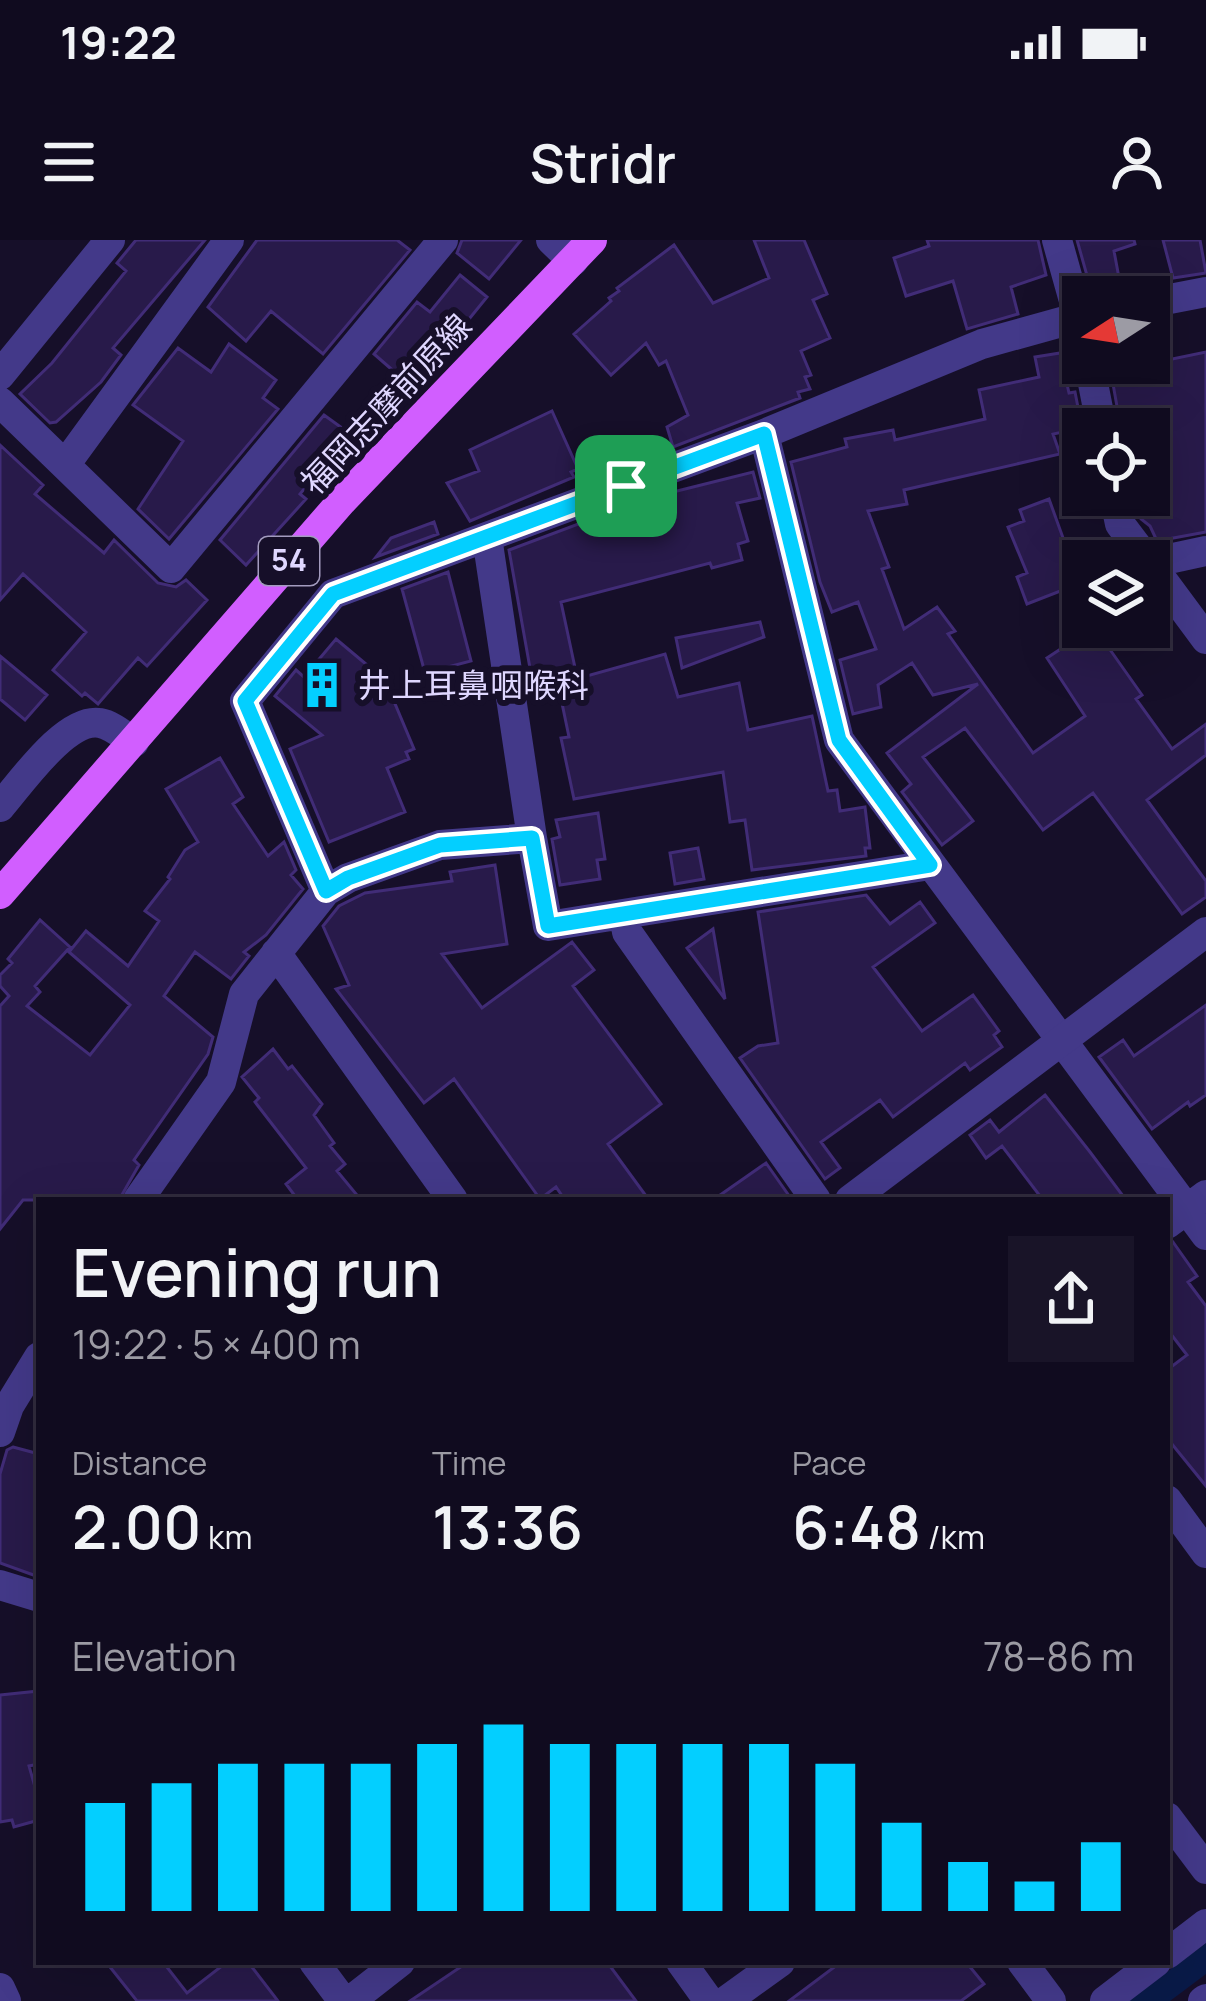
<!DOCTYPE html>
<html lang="en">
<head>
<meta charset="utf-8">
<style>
	:root { --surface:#100b1f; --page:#191428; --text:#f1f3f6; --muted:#9c9ba4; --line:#302b3d; --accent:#03cfff }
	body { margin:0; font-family:Manrope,"Noto Sans JP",sans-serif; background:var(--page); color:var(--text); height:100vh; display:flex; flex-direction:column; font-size:45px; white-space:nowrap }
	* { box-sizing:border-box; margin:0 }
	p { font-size:39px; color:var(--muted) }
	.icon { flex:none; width:66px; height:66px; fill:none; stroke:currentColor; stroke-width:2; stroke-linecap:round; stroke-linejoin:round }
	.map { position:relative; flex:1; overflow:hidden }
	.sheet { position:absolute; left:36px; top:957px; width:1134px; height:768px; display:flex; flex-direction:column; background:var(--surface); border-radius:0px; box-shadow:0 12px 48px #0002,0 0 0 3px var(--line) }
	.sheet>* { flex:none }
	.needle { width:78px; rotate:258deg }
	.buttons { position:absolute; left:1062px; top:36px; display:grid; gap:24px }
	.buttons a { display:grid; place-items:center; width:108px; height:108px; border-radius:0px; background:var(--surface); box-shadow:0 12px 48px #0002,0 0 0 3px var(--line); font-size:60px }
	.pin { position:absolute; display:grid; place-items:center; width:102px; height:102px; color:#fff; margin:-51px; border-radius:24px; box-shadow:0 6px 18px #0006 }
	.round { display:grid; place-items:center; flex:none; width:126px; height:126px; border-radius:0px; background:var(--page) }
	.head { display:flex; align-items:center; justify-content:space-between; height:204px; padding:0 36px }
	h1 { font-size:66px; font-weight:600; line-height:90px }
	.stats { display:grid; grid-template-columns:repeat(3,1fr); gap:18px; height:204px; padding:12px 36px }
	.stats div { display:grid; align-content:center }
	.stats b { font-size:60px; font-weight:600 }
	.stats small { font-size:33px; font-weight:400 }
	.stats p { font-size:33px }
	.chart { height:336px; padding:24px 36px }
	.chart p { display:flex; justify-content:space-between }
	.chart svg { width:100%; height:216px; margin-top:12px; stroke:var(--accent); stroke-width:6 }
	.status { display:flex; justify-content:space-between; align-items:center; height:84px; padding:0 60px; background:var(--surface); direction:ltr }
	.status svg { height:33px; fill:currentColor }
	header { display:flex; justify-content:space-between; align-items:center; height:156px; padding:0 36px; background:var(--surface); font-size:54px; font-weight:600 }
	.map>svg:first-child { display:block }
</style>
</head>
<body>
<div class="status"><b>19:22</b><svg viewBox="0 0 49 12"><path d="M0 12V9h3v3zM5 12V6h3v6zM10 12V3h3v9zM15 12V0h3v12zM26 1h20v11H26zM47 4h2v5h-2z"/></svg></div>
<header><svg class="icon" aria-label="menu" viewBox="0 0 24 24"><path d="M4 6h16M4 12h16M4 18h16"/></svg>Stridr<svg class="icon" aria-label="person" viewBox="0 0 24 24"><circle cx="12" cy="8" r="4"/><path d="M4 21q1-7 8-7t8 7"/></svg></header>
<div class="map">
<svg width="1206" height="1761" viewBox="0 0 1206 1761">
	<rect width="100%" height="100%" fill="#160f29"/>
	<path fill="#091a48" d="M 1206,1703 L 1206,1734 L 1170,1761 L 1128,1761 Z"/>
	<path fill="#281a4a" stroke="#412c77" stroke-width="3" d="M 136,0 L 205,0 L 113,108 L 121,115 L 101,142 L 56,182 L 50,183 L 20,154 L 52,123 L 126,31 L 117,23 Z
		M 257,0 L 397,0 L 410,10 L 323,114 L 271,71 L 246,101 L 208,67 Z
		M 462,0 L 521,0 L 489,39 L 457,13 Z
		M 754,0 L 804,0 L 827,54 L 813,60 L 830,98 L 801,111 L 811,135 L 805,137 L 810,149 L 798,152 L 800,158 L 673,207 L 667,187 L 688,175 L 666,121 L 659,125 L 646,103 L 611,135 L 574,94 L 611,61 L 609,58 L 619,51 L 617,48 L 674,5 L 713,63 L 769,38 Z
		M 927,0 L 1038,0 L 1046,35 L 1011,47 L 1018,74 L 967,89 L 953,41 L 906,56 L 894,18 L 929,6 Z
		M 1077,0 L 1134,0 L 1135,4 L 1114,11 L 1122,54 L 1093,57 Z
		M 1163,0 L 1200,0 L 1206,33 L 1173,38 Z
		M 460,35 L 487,57 L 465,84 L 458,78 L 405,141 L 374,114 L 417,62 L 430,72 Z
		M 229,104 L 276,140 L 263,158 L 278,169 L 169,299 L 138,269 L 183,201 L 133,165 L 178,108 L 211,132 Z
		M 1206,112 L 1206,292 L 1157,301 L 1150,286 L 1141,279 L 1136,255 L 1149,255 L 1149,220 L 1160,216 L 1151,189 L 1121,189 L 1113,144 L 1126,141 L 1124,129 Z
		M 1060,113 L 1069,153 L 1075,152 L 1082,188 L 1053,194 L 1060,214 L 904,250 L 907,264 L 868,271 L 889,327 L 882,329 L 904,389 L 937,367 L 955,391 L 948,394 L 1033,513 L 1085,476 L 1047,418 L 1094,387 L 1142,455 L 1136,459 L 1172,509 L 1206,484 L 1206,515 L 1147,560 L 1206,641 L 1206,657 L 1182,674 L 1093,553 L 1043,590 L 965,488 L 923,517 L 973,581 L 942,605 L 902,552 L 911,544 L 887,513 L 978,444 L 933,455 L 912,423 L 878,445 L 881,467 L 853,474 L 840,420 L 876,409 L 858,362 L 832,372 L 820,342 L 791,222 L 847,207 L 845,199 L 893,190 L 895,200 L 985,179 L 979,150 L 1039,137 L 1035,117 Z
		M 552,171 L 578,229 L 571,232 L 574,237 L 470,281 L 447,243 L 479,231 L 470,210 Z
		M 324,175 L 349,193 L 300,254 L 306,259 L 246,325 L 220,300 Z
		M 0,205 L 43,245 L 35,254 L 104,313 L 114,300 L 158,343 L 176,347 L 186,340 L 207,360 L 147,426 L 138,418 L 98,464 L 85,453 L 82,456 L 53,430 L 86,392 L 23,334 L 0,360 Z
		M 753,232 L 760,258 L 737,263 L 748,301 L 738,304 L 742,320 L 712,328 L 710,323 L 561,362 L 577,437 L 533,445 L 509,310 L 645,259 Z
		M 1049,259 L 1076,334 L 1076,345 L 1027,364 L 1017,337 L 1027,333 L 1008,287 L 1024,281 L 1020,270 Z
		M 434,282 L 438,294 L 376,317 L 391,298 Z
		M 448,332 L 471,421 L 425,433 L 402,349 Z
		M 760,382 L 764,397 L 682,428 L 676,398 Z
		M 336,399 L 385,440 L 414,509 L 406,512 L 409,519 L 387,528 L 405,572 L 329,602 L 290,509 L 322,495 L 275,456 L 296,430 L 304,437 Z
		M 665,414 L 678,457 L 739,443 L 748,490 L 812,476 L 828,551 L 837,550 L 840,571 L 865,567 L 870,608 L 865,608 L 866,616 L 752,630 L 745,580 L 730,582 L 723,532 L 574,559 L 561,498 L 569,497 L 558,444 Z
		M 0,416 L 47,455 L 25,480 L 0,459 Z
		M 220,518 L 243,557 L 233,564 L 268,616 L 284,602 L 296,630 L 291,635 L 303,649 L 266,695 L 244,712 L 249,716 L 231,739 L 195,712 L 164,756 L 213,797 L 208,814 L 134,920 L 139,925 L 119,960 L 23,960 L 0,989 L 0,766 L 9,756 L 0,746 L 0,735 L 12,723 L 8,719 L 40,680 L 70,707 L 35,746 L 40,752 L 27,766 L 90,815 L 130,765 L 69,712 L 86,691 L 128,726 L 159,681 L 145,671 L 170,639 L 168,637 L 185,610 L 198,602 L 166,549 Z
		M 598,573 L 605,619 L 597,620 L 600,639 L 560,645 L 552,599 L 560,597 L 556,580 Z
		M 698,608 L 704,639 L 675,644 L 670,613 Z
		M 495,625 L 507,704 L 442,714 L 482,768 L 572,702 L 594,730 L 573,746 L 661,864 L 608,904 L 649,960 L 565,960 L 556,947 L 540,959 L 454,839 L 424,863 L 336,749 L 349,745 L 323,686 L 339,666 L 365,653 L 452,641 L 450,632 Z
		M 866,655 L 890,684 L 920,662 L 935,683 L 873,727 L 922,791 L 973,755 L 999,791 L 994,795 L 1002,807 L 970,830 L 965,823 L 893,877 L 880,860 L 821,902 L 840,928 L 825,939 L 740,818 L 758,806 L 778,803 L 758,672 Z
		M 713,689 L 725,759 L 687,708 Z
		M 1206,765 L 1206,855 L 1190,866 L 1188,862 L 1152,889 L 1099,817 L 1123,800 L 1134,816 Z
		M 273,809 L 288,829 L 292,826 L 322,864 L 314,875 L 334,903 L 330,906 L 345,924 L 337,931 L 361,960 L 298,960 L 286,944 L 306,928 L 255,862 L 259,858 L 242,837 Z
		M 1045,855 L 1090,912 L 1126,960 L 1043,960 L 1002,906 L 986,918 L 970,895 L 990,880 L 999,892 Z
		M 766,923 L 792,960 L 713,960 Z
		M 1173,1002 L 1197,1036 L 1188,1042 L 1206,1066 L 1206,1246 L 1167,1198 L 1167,1130 L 1187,1115 L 1167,1089 L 1167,1003 Z
		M 13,1207 L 39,1214 L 39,1337 L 0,1323 L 0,1234 L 7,1210 Z
		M 39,1451 L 39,1524 L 29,1526 L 39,1561 L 39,1580 L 14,1587 L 12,1580 L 0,1582 L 0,1455 Z
		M 106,1722 L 163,1722 L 187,1753 L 227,1722 L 248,1722 L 278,1761 L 137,1761 Z
		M 468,1722 L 607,1722 L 636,1761 L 410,1761 Z
		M 841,1722 L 966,1722 L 984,1744 L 961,1761 L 789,1761 Z"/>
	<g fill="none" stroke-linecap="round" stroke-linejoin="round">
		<path stroke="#433989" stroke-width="30" d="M 551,0 L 573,21
			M 1057,0 L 1083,93
			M 1149,63 L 1206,52
			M 1089,123 L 1102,189
			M 0,135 L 110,0
			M 0,162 L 171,328 L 443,0
			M 764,194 L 839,500 L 1206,995
			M 65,225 L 229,0
			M 1114,255 L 1120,284 L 1148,321
			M 487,297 L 532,598
			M 1149,322 L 1206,399
			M 1150,323 L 1206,311
			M 0,567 C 21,543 66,477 100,483 C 112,485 124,496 134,502
			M 326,651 L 245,461 L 333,354 L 764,194 L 982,104 L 1083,76
			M 624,674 L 627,692 L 816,960
			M 276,713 L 453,960
			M 138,960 L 221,842 L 244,754 L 326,651 L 348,638 L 440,605 L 532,598 L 548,686 L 930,625
			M 1167,984 L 1206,955
			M 0,1192 L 9,1166 L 39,1117
			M 1167,1260 L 1206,1313
			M 1167,1577 L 1206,1629
			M 1167,1714 L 1206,1684
			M 314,1722 L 343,1761
			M 681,1722 L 709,1761
			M 1022,1722 L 1051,1761
			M 0,1748 L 6,1761
			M 350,1761 L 400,1722
			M 726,1761 L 780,1722
			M 1105,1761 L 1156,1722
			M 1203,1761 L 1206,1759"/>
		<path stroke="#433989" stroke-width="30" d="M 850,960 L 1206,692
			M 0,1345 L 39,1357"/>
		<path stroke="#d15eff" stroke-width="30" d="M 0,654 L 342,261 L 592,0"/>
	</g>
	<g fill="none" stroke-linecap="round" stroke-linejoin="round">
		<defs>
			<path id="route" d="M 764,194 L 839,500 L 930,625 L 548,686 L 532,598 L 440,605 L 348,638 L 326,651 L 245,461 L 333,354 Z"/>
		</defs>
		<use href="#route" stroke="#fff" stroke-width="24"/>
		<use href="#route" stroke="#03cfff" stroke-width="15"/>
	</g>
	<defs>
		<symbol id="building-bare" viewBox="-9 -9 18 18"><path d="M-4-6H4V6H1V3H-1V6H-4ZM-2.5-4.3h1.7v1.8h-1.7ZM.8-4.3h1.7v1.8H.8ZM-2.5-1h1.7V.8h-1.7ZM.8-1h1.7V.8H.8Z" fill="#03cfff" stroke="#160f29" stroke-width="2.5" paint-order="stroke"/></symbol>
	</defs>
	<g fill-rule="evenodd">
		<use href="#building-bare" x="289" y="412" width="66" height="66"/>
	</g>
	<g text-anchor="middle" stroke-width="12" stroke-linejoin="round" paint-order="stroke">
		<rect fill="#160f29" stroke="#a39bbf" stroke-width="3" x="259" y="297" width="60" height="48" rx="9"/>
		<g font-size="30" font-weight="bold" fill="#dfd7ff">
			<text x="289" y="331">54</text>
		</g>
		<g font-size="33" fill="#dfd7ff" stroke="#160f29">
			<text transform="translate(386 164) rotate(-47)" y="12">福岡志摩前原線</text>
		</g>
		<g font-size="33" fill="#dfd7ff" stroke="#160f29" text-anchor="start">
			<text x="358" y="457">井上耳鼻咽喉科</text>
		</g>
	</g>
</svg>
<div class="buttons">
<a><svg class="needle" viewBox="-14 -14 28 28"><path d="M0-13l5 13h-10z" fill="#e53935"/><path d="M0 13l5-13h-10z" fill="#9c9ba4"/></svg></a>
<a><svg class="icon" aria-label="locate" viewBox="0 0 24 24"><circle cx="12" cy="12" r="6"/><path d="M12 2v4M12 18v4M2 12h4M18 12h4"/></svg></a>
<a><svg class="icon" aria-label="layers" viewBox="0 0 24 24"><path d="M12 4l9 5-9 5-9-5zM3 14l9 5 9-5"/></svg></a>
</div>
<div class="pin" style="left:626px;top:246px;background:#1e9e55"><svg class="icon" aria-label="arrive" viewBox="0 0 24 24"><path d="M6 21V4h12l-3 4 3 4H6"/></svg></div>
<section class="sheet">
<div class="head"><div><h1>Evening run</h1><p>19:22 · 5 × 400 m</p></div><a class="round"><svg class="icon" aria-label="share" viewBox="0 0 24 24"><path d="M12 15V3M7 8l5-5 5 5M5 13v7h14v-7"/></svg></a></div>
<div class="stats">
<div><p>Distance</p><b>2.00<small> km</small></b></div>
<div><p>Time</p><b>13:36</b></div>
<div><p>Pace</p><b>6:48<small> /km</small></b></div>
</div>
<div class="chart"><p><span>Elevation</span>78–86 m</p>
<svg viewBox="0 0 160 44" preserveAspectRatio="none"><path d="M5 44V22M15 44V18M25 44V14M35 44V14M45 44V14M55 44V10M65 44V6M75 44V10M85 44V10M95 44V10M105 44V10M115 44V14M125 44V26M135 44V34M145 44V38M155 44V30"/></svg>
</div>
</section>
</div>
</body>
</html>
